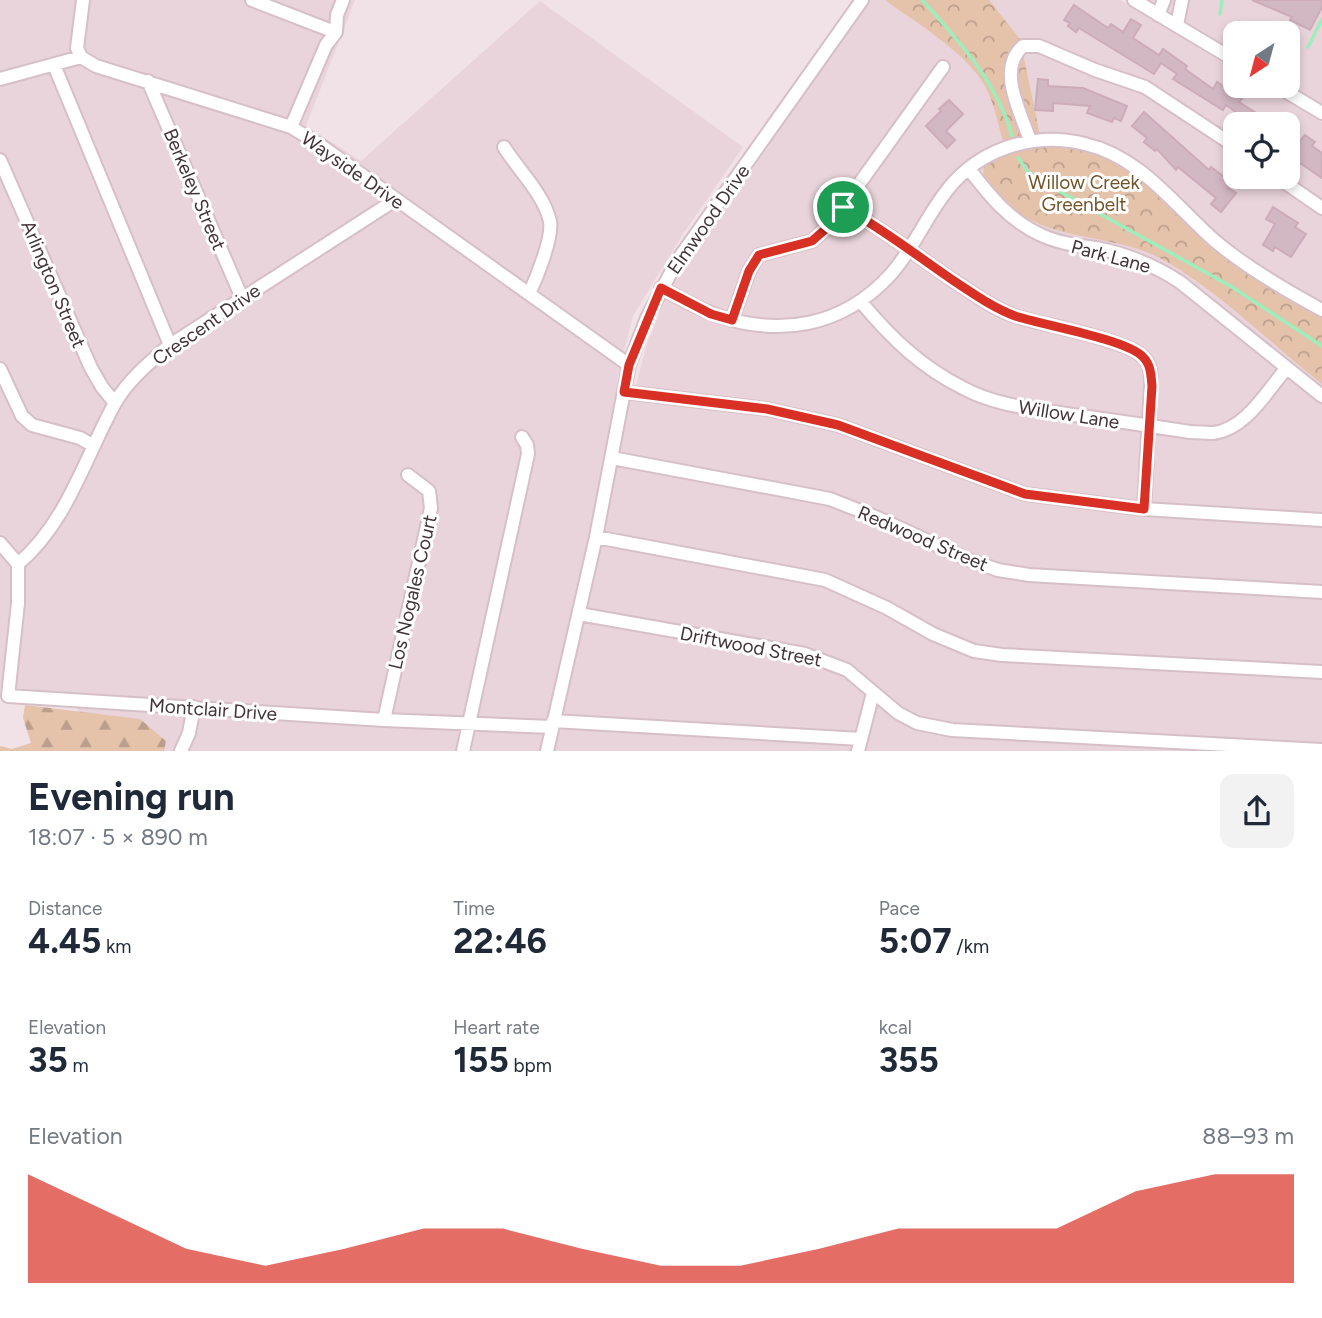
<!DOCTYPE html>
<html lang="en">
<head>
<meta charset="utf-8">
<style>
	:root { --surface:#fff; --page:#f2f2f3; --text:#1f2937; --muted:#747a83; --accent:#d93025 }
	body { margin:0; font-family:Figtree,sans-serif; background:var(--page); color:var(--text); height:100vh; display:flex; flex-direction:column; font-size:26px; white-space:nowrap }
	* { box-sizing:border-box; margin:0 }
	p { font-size:23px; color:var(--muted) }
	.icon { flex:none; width:38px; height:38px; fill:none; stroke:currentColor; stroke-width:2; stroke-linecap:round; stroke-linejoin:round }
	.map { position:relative; height:751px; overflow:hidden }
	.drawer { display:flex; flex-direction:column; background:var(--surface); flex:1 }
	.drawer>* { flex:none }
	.needle { width:46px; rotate:216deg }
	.buttons { position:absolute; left:1223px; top:21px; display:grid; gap:14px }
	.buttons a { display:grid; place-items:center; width:77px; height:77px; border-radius:14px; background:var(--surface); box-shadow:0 4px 10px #0003; font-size:35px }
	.pin { position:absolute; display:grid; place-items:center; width:60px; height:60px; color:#fff; margin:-30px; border:4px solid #fff; border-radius:50%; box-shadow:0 2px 7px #0007 }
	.round { display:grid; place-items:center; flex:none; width:74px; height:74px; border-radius:14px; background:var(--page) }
	.head { display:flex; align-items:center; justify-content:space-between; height:119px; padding:0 28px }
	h1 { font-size:38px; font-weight:700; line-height:52px }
	.stats { display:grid; grid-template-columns:repeat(3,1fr); gap:10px; height:119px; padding:7px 28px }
	.stats div { display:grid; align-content:center }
	.stats b { font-size:35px; font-weight:700 }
	.stats small { font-size:19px; font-weight:400 }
	.stats p { font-size:19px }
	.chart { height:196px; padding:14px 28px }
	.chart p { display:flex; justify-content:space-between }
	.chart svg { width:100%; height:126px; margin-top:7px; fill:var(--accent); opacity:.7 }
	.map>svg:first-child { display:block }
</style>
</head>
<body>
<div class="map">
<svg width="1322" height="751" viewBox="0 0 1322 751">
	<defs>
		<pattern id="forest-firs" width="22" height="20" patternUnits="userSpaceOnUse" patternTransform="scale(1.75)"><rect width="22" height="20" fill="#e5c3ab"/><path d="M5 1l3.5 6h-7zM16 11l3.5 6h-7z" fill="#bb9f8c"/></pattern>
		<pattern id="park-crowns" width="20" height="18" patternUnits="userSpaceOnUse" patternTransform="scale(1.75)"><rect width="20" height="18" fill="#e5c3ab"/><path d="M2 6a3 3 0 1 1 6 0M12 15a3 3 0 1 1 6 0" fill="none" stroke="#bb9f8c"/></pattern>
	</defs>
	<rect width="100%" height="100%" fill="#f1e2e7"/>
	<path fill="#e9d4db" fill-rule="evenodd" d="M 0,0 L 355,0 L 306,126 L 361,161 L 540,1 L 743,147 L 683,234 L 633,316 L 618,376 L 615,397 L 632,400 L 647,344 L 660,312 L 682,270 L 869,0 L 1121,0 L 1235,70 L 1236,86 L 1262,86 L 1322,122 L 1322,751 L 74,751 L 79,693 L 0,689 ZM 1236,124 L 1288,124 L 1288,177 L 1236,177 Z
		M 1148,0 L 1322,0 L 1322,105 L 1288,84 L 1288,33 L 1236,33 L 1235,53 Z"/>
	<path fill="url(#forest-firs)" d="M 25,705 L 140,719 L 166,741 L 164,751 L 0,751 L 0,746 L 12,749 L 31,743 L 23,718 Z"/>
	<path fill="url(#park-crowns)" d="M 885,0 L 989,0 L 1020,39 L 1042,145 L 1070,147 L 1110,156 L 1140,178 L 1202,236 L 1322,314 L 1322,384 C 1271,344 1223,295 1167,262 C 1107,227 1036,249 990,185 C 974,164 990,161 1007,154 C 999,131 996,107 985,86 C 966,52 916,23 885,0 Z"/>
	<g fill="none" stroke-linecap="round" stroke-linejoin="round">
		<path stroke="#9eeebc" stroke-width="3.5" d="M 922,0 C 959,41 997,82 1012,136
			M 1220,14 L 1222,0
			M 1308,47 L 1322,19
			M 1018,158 L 1028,172 L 1048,185 L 1232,287 L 1322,346"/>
	</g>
	<path fill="#d2b8c3" stroke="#cdabb9" stroke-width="2" d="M 1252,0 L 1322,0 L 1322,7 L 1310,30 L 1290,20 L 1292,17 Z
		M 1074,5 L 1108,28 L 1111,24 L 1123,32 L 1131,19 L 1141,25 L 1133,38 L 1159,55 L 1163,49 L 1187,66 L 1185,69 L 1213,89 L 1217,82 L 1242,99 L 1239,102 L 1264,118 L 1267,113 L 1284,124 L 1245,124 L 1238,120 L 1241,116 L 1226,105 L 1223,110 L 1173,79 L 1177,74 L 1161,63 L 1154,74 L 1079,28 L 1076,32 L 1068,26 L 1070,23 L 1064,20 Z
		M 1038,79 L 1048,80 L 1048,86 L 1083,88 L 1127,106 L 1121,121 L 1114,118 L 1112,122 L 1087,113 L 1090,106 L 1053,103 L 1053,111 L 1035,110 Z
		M 949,100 L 963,114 L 946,131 L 955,140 L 947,148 L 926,126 L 941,111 L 939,109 Z
		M 1144,112 L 1209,170 L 1211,167 L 1232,183 L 1228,188 L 1236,193 L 1221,212 L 1211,204 L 1216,198 L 1178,167 L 1176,170 L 1157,149 L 1155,151 L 1144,142 L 1147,138 L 1132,126 Z
		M 1288,133 L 1300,141 L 1305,135 L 1315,142 L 1312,146 L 1322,153 L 1322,178 L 1288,155 Z
		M 1273,207 L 1298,223 L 1295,227 L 1306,234 L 1291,257 L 1275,247 L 1273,251 L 1263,245 L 1275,224 L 1266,219 Z"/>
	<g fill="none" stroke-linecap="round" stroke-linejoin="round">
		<defs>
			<path id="minor" d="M 252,0 L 327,29
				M 1134,0 L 1236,61
				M 1158,15 L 1164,0
				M 1177,25 L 1182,0
				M 81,57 L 77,48 L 83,0
				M 54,65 L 170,345
				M 0,79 L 81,57 L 96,66 L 291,127 L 320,145 L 629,365
				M 148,81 L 242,298
				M 1277,86 L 1322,113
				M 291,127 L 326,45 L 336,32 L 337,15 L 343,0
				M 1030,141 C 1021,112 996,70 1023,46 L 1039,46 L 1095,70 L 1145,87 L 1236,147
				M 504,147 C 519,171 543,193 550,221 C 553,238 536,279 529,294
				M 0,160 L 91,368 L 102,387 L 115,403
				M 969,169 C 989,195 1009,220 1039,234 C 1057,243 1076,245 1096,248 C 1127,254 1154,265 1180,282 L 1322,396
				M 1277,177 L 1322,208
				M 843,207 C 882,228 917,256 954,281 C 974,294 993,308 1015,316 C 1043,325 1124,339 1142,356 C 1151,364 1151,375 1151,386 L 1144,509
				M 661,288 C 678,297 695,307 713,314 C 779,338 843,327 891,274 C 916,246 929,209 954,182 C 987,146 1039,132 1085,144 C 1141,157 1174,205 1215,241 C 1247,268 1285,290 1322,310
				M 861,302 C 891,338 921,367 963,388 C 996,406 1036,409 1073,415 C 1112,420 1151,426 1190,432 C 1198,432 1206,433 1213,433 C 1245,430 1267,391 1286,369
				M 732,320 L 749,271 L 759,255 L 812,241 L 829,226 L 943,67
				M 0,369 L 22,416 L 32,425 L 80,438 L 94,446
				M 624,392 L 767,409 L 838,425 L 1025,494 L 1144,509 L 1322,520
				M 612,458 L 830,499 L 878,518 L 967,559 L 998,570 L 1029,575 L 1322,592
				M 596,537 L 825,580 L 887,608 L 933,634 L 974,651 L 1002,655 L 1322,672
				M 0,543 L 18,564
				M 18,564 L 18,603 L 8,696 L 384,720 L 552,727
				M 18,564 C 67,523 85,457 115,403 C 128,380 150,362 170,345 L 395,200
				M 579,614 L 805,654 L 847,670 L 898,713 L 917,723 L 952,730 L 1322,750
				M 384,720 L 431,508 L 429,491 L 408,475
				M 553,721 L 861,739
				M 181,751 L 189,733 L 194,707
				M 463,751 L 528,454 L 527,445 L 522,437
				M 547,751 L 596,537 L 629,365 L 647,318 L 677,261 L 862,0
				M 858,751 L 873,693"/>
		</defs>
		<use href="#minor" stroke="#d7bfc8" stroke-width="16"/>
		<use href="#minor" stroke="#fff" stroke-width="12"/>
	</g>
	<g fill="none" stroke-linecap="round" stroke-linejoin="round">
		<defs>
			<path id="route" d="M 843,207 C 882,228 917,256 954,281 C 974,294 993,308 1015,316 C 1043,325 1124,339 1142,356 C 1151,364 1151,375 1152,386 L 1144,509 L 1025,494 L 838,425 L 767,409 L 624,392 L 629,365 L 661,288 L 711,314 L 732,320 L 749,271 L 759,255 L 812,241 L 829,226 Z"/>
		</defs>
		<use href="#route" stroke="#fff" stroke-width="14"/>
		<use href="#route" stroke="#d93025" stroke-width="9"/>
	</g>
	<g text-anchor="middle" stroke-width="6" stroke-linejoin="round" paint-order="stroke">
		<g font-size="19" fill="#423339" stroke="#fff">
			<text transform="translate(353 170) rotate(35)" y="7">Wayside Drive</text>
			<text transform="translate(195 189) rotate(67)" y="7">Berkeley Street</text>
			<text transform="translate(708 219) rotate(-55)" y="7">Elmwood Drive</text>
			<text transform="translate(1111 256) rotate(15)" y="7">Park Lane</text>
			<text transform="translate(54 284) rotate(67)" y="7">Arlington Street</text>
			<text transform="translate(206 324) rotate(-35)" y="7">Crescent Drive</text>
			<text transform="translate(1069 414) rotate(9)" y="7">Willow Lane</text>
			<text transform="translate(923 538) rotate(23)" y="7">Redwood Street</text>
			<text transform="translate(412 592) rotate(-77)" y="7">Los Nogales Court</text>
			<text transform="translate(751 646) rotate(11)" y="7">Driftwood Street</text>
			<text transform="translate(213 709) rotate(4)" y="7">Montclair Drive</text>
		</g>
		<g font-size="19" fill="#725428" stroke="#fff">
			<text x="1084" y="189">Willow Creek<tspan x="1084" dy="22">Greenbelt</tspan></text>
		</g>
	</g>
</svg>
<div class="buttons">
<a><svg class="needle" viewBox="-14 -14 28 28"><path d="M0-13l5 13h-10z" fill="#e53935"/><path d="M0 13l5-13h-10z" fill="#747a83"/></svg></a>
<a><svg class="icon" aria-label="locate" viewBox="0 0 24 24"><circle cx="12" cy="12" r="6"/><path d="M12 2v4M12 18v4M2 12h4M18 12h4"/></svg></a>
</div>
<div class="pin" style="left:843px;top:207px;background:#1e9e55"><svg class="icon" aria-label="arrive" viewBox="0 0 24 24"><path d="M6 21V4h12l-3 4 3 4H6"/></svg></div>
</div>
<section class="drawer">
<div class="head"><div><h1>Evening run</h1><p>18:07 · 5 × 890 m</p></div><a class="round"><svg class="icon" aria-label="share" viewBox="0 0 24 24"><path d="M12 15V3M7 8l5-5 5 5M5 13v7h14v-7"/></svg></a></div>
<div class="stats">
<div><p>Distance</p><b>4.45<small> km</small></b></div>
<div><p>Time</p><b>22:46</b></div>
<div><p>Pace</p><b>5:07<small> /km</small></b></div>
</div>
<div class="stats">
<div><p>Elevation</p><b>35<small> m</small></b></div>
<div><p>Heart rate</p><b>155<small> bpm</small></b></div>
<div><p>kcal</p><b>355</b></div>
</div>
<div class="chart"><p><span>Elevation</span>88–93 m</p>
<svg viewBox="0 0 160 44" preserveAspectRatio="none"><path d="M0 44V6L10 19L20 32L30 38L40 32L50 25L60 25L70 32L80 38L90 38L100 32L110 25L120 25L130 25L140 12L150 6L160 6V44z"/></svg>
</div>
</section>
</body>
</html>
